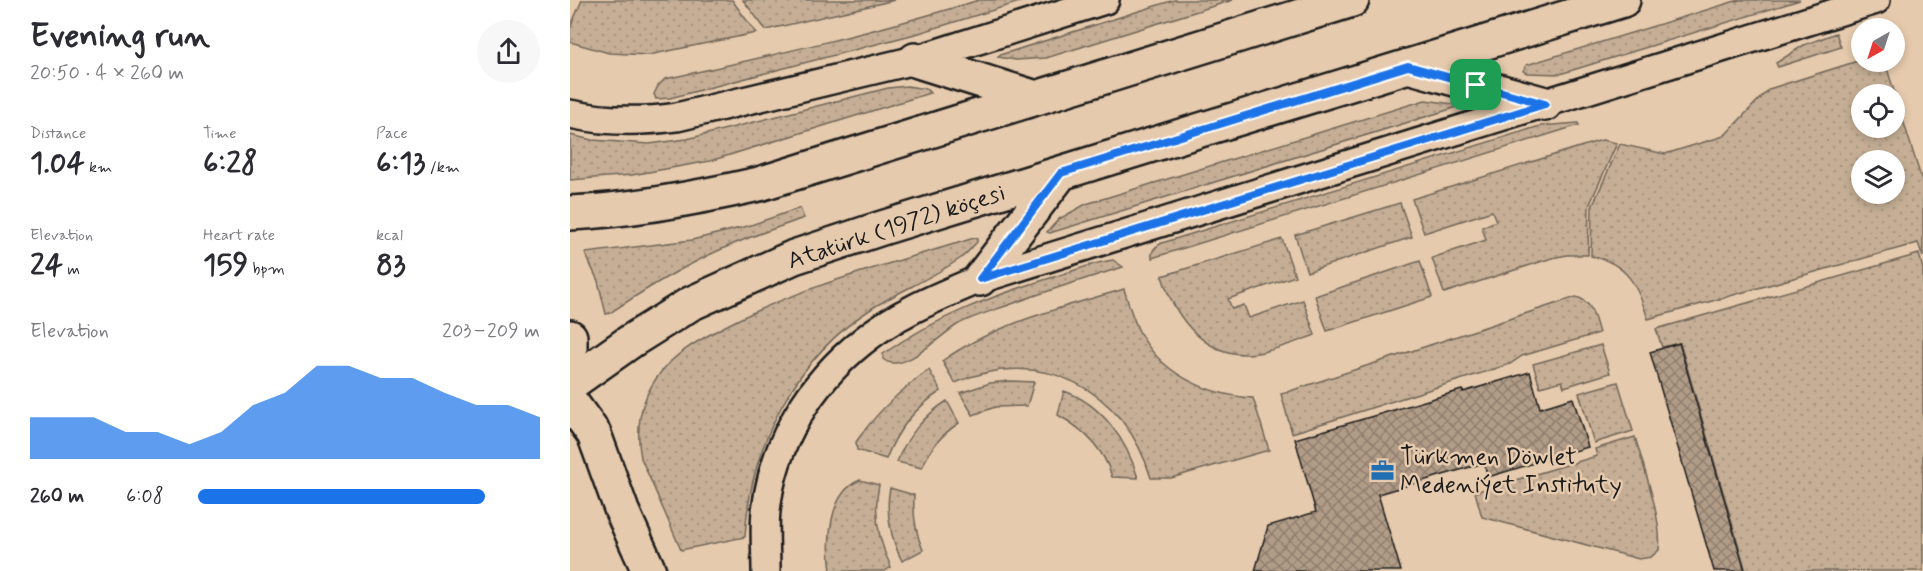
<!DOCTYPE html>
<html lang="en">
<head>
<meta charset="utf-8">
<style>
	:root { --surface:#fff; --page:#f7f7f7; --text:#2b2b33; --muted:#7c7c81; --accent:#1a73e8 }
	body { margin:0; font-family:Mynerve,sans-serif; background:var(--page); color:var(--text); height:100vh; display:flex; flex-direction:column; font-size:22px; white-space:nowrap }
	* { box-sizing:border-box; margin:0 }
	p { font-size:20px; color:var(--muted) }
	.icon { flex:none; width:33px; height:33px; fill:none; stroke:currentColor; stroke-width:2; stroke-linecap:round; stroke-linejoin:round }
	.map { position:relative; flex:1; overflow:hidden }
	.sheet { display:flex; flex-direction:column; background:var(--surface); width:570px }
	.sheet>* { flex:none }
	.needle { width:39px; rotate:219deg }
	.fabs { position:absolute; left:1281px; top:18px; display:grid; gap:12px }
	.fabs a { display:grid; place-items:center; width:54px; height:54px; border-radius:50%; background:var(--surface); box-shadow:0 3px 9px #0003; font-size:30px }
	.pin { position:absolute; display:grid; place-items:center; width:51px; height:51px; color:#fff; margin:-26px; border-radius:12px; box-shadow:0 3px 9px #0006 }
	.round { display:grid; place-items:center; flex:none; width:63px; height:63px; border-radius:32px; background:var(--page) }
	.headline { display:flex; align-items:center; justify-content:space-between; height:102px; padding:0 30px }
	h1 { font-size:33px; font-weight:700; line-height:45px }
	.metrics { display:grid; grid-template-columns:repeat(3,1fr); gap:9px; height:102px; padding:6px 30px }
	.metrics div { display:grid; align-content:center }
	.metrics b { font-size:30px; font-weight:700 }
	.metrics small { font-size:16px; font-weight:400 }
	.metrics p { font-size:16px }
	.chart { height:168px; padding:12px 30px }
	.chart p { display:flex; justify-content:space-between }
	.chart svg { width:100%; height:108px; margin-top:6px; fill:var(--accent); opacity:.7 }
	ul { padding:0 30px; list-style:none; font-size:20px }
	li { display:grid; grid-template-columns:96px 72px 1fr; align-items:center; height:45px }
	li i { height:15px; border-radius:8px; background:var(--accent) }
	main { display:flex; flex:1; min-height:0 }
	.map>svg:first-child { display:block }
</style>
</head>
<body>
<main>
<section class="sheet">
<div class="headline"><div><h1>Evening run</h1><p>20:50 · 4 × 260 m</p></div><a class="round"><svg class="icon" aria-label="share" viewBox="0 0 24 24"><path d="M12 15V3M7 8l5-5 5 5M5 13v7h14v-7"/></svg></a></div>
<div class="metrics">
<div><p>Distance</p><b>1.04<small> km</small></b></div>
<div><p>Time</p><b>6:28</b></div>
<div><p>Pace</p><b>6:13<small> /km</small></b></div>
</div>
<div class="metrics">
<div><p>Elevation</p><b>24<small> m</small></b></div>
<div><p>Heart rate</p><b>159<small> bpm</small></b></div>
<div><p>kcal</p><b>83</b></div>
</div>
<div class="chart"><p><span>Elevation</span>203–209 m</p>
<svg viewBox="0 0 160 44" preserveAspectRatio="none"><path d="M0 44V27L10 27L20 27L30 33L40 33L50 38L60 33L70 22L80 17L90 6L100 6L110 11L120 11L130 17L140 22L150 22L160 27V44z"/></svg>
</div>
<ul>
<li><b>260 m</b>6:08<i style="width:84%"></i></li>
</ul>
</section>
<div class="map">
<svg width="1353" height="571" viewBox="0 0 1353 571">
	<defs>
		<pattern id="grass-dots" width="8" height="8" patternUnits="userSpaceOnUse" patternTransform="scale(1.5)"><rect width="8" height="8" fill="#c5ae95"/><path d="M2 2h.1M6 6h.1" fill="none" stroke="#a99580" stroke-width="1.8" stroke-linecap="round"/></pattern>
		<pattern id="building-cross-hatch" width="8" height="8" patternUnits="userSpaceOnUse" patternTransform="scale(1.5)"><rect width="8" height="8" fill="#b19c87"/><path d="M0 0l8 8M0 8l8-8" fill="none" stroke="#8f7e6e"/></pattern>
	</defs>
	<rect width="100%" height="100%" fill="#e6caad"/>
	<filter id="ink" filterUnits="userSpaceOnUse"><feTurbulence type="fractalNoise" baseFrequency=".0167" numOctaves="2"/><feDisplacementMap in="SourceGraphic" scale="12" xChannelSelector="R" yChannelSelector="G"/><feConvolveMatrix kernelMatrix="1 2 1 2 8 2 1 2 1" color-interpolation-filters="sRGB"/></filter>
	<g filter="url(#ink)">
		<path fill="url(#grass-dots)" stroke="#706558" stroke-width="1.5" fill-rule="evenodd" d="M 12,0 L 162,0 L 186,33 L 79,55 L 39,53 L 0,42 L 0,28 Z
			M 173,0 L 325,0 L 196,30 Z
			M 409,0 L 456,0 L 349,33 L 100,98 L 86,99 L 84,94 L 88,86 L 95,79 C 200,56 306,32 409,0 Z
			M 604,0 L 663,0 L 476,58 L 446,60 L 428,57 L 430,55 Z
			M 1169,0 L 1230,0 L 990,74 L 957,73 L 953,71 L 956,65 Z
			M 1266,33 L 1271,47 L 1208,67 L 1206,63 L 1234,45 Z
			M 1291,60 L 1292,62 L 1315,62 L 1353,184 L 1353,257 L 1348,243 L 1078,319 C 1068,287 1058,263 1021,256 L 1022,207 L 1050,144 L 1095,154 L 1154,136 L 1199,89 ZM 1292,94 L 1324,94 L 1324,128 L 1292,128 ZM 1292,160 L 1324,160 L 1324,194 L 1292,194 Z
			M 337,86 L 356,89 L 360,93 L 140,161 L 62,175 L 0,180 L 0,135 L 22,140 L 79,144 L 117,139 L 318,88 Z
			M 855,100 L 883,104 L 886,106 L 884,108 L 480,233 L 477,232 L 489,219 L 516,204 Z
			M 1008,123 L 1009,125 L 582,258 C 581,250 585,247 592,243 L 970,126 Z
			M 1032,140 L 1047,143 L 1019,206 L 1018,255 L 997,255 L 982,258 L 874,293 L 862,258 L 916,240 L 912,227 L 926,221 L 922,211 L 854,233 L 842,199 Z
			M 830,203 L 842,237 L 737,272 L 725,235 Z
			M 230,208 L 234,218 C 197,231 161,243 127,261 C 97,276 68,294 40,313 L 36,314 L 28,281 L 15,253 L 122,240 L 178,226 Z
			M 404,238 L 407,239 L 407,242 C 402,247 397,254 391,258 C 364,277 332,290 304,307 C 225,357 180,445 175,537 L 111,550 L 71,458 C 65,427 71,397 91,372 C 105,354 126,342 146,331 C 226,287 317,265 404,238 Z
			M 712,239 L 725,276 L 658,299 L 662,309 L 674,305 L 679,318 L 733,300 L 745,335 C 726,342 707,350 687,353 C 637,361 605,319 592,276 Z
			M 1349,254 L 1353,269 L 1353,571 L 1176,571 L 1110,343 L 1092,347 L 1086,329 Z
			M 543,260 L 553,267 C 514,279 476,291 439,305 C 422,311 403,316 387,325 C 370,335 332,376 313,359 L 313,354 C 367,316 427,294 490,275 C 507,270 525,262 543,260 Z
			M 850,261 L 862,297 L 757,331 L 745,296 Z
			M 554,289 C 558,303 562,316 568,329 C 589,373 636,395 683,398 L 699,450 L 601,478 L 581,478 C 555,389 471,345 385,383 L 372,361 C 423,324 494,307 554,289 Z
			M 1006,297 C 1023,301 1024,318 1029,333 L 952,356 L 940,364 L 722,433 L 711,394 Z
			M 1031,345 L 1040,373 L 994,387 L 992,381 L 970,387 L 963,364 Z
			M 359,370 L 371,391 C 346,407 327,430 316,459 L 287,450 L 286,442 C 306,413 330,390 359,370 Z
			M 440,381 L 464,382 L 457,406 L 425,407 L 403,415 L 390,393 L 420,383 Z
			M 1048,382 L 1063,431 L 1024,443 L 1009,393 Z
			M 494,391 C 532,404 557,441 568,478 L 542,477 C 534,448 513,429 488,415 Z
			M 377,401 L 389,423 C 372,434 359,450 352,468 L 327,462 C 336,437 355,415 377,401 Z
			M 1065,437 C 1073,465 1093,522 1089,550 L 1081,557 L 1069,559 L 912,517 L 905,492 L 1027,456 L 1025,449 Z
			M 290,480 L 309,485 C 303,513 309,542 321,567 L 315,571 L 261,571 C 257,542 258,493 290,480 Z
			M 320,488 L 344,495 C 343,514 345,532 353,550 L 332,561 C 321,539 315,512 320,488 Z"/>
		<path fill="url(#building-cross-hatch)" stroke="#1c1c1c" stroke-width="1.5" d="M 1109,343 L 1175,571 L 1144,571 L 1080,352 Z
			M 960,372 L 970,408 L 1003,398 L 1018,447 L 918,477 L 914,463 L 808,494 L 831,571 L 685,571 L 698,526 L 746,512 L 725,439 L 892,390 L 893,392 Z"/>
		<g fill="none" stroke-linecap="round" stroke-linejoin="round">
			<defs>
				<path id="street" d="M 0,114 C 36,122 71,122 107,117 L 345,60 L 535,0
					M 196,571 C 196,551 194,531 196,511 C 203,443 240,383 293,341 C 327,313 370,296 410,279 L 1306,0"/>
				<path id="secondary" d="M 345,60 L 466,98
					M 838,66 L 975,104
					M 0,213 C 64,210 127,198 189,184 L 782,0
					M 410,279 L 491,173
					M 0,384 L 61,341 L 120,304 L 224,257 L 312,228 L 1053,0"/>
				<path id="primary" d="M 0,337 L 0,352
					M 0,401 L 24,434 L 52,511 L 79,571"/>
			</defs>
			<use href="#street" stroke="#1c1c1c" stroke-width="32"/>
			<use href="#secondary" stroke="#1c1c1c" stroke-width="38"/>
			<use href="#primary" stroke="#1c1c1c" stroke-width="38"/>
			<use href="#street" stroke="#e6caad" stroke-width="27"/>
			<use href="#secondary" stroke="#e6caad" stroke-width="33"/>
			<use href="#primary" stroke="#e6caad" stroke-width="33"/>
		</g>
	</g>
	<g fill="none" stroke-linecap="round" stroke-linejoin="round" filter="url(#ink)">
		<defs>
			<path id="route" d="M 838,66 L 975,104 L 410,279 L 491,173 Z"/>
		</defs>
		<use href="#route" stroke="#fff" stroke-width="12"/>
		<use href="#route" stroke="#1a73e8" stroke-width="8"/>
	</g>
	<defs>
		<symbol id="office-bare" viewBox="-9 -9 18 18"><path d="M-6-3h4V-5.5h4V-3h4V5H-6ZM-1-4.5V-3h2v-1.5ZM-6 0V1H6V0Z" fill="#1f6fb2" stroke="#e6caad" stroke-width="2.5" paint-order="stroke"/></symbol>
	</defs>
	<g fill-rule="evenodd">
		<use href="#office-bare" x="796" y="454" width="33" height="33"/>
	</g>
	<g text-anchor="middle" stroke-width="5" stroke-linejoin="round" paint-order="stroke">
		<g font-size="24" fill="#1c1c1c" stroke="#e6caad">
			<text transform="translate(326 226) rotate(-18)" y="8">Atatürk (1972) köçesi</text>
		</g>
		<g font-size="24" fill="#1c1c1c" stroke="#e6caad" text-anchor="start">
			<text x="830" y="464">Türkmen Döwlet<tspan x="830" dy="28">Medeniýet Instituty</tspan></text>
		</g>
	</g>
</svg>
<div class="fabs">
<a><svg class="needle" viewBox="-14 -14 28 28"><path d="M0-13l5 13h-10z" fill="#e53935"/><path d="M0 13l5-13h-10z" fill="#7c7c81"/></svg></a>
<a><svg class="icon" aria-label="locate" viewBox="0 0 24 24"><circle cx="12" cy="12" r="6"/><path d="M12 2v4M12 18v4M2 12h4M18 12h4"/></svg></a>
<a><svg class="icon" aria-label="layers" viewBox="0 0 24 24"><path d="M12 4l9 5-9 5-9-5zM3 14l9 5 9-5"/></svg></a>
</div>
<div class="pin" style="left:906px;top:85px;background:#1e9e55"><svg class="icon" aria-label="arrive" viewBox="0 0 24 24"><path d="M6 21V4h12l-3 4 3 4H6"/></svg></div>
</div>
</main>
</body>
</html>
